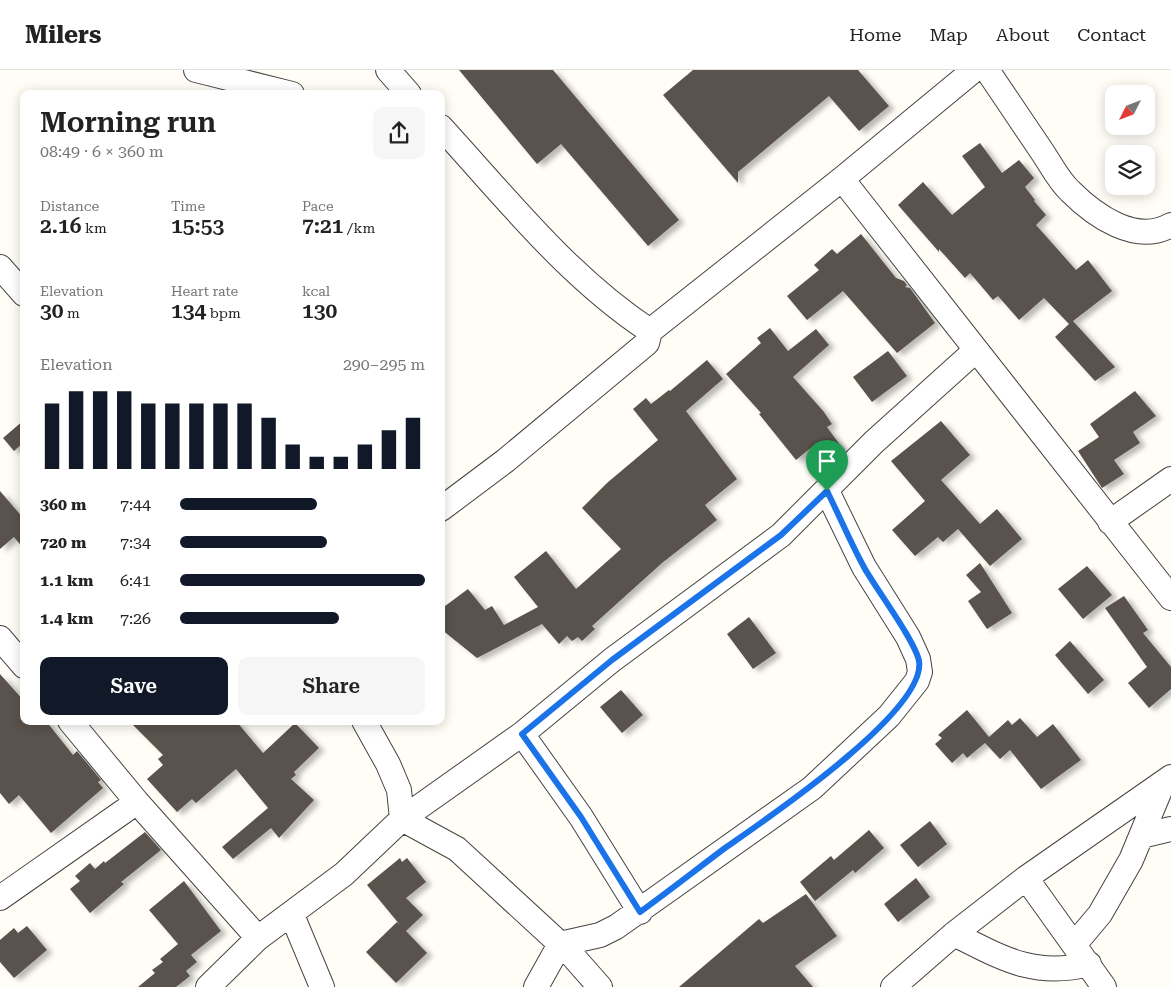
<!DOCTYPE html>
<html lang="en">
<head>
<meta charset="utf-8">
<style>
	:root { --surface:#fff; --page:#f6f6f6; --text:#222; --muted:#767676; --line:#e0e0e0; --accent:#111827 }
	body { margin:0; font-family:"Roboto Serif",serif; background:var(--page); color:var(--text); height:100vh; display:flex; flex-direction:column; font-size:19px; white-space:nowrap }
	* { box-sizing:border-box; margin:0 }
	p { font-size:16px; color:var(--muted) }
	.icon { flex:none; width:28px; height:28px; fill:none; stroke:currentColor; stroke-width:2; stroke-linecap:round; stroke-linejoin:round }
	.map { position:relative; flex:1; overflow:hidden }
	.side { position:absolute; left:20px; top:20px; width:425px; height:635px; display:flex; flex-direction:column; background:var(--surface); border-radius:10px; box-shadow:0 2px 12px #0003 }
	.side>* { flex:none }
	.needle { width:32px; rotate:228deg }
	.tools { position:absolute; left:1105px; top:15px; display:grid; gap:10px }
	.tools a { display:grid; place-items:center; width:50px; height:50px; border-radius:10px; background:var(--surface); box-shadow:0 2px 12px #0003; font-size:25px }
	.pin { position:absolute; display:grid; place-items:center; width:42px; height:42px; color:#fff; margin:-51px -21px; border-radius:50% 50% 50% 0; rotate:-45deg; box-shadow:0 0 5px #0007 }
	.pin .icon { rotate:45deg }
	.round { display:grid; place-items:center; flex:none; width:52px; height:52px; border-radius:10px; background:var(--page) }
	.summary { display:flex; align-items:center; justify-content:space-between; height:85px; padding:0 20px }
	h1 { font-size:28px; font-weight:600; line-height:38px }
	.metrics { display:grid; grid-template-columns:repeat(3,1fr); gap:8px; height:85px; padding:5px 20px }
	.metrics div { display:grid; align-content:center }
	.metrics b { font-size:21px; font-weight:600 }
	.metrics small { font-size:14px; font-weight:400 }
	.metrics p { font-size:14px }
	.chart { height:140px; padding:10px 20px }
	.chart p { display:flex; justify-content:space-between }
	.chart svg { width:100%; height:90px; margin-top:5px; stroke:var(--accent); stroke-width:6 }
	.cta { display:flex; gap:10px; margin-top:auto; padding:10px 20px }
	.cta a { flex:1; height:58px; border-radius:10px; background:var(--accent); color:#fff; font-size:20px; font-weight:600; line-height:58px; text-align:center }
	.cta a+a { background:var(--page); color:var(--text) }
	ul { padding:0 20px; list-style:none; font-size:16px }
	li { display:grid; grid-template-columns:80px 60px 1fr; align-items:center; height:38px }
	li i { height:12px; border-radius:6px; background:var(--accent) }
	header { display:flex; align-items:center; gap:30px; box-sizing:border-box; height:70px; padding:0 25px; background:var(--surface); border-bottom:1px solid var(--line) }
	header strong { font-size:24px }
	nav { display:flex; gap:28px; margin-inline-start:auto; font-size:18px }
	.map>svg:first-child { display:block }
</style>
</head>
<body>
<header>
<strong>Milers</strong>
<nav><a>Home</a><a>Map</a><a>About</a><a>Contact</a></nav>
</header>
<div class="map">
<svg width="1171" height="917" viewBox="0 0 1171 917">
	<defs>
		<filter id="shadow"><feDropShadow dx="5.5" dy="3" stdDeviation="2.5" flood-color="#0004"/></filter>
	</defs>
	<rect width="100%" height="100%" fill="#fffdf5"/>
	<path fill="#5a524d" filter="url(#shadow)" d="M 459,0 L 553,0 L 679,150 L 648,176 L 561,74 L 537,94 Z
		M 693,0 L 858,0 L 889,36 L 859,61 L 829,26 L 738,102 L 738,113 L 663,25 Z
		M 980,73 L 1002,103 L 1019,90 L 1034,108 L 1025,117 L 1035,130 L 1034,131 L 1046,145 L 1036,155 L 1076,200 L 1088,190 L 1112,221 L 1073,251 L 1115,297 L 1095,311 L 1055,267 L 1069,254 L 1044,228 L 1019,250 L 998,226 L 993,230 L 970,203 L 965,208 L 939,179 L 939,182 L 898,135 L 923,112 L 952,145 L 985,117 L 962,86 Z
		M 861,164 L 896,208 L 904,211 L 907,215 L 905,217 L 910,218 L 935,253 L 897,283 L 843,221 L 807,250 L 787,226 L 819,200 L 814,195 L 832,179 L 837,184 Z
		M 770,258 L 788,281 L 816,259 L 829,275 L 793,307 L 824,342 L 832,354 L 827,357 L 843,379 L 825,392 L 813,376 L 796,390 L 759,344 L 761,343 L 726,304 L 761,273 L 757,268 Z
		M 888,281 L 907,306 L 872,332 L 853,307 Z
		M 707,290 L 723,309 L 686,341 L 737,409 L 705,435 L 717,450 L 662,493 L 592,556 L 595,559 L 582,571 L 578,567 L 572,571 L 567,566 L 559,574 L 542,554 L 477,588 L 441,559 L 441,539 L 468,519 L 485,540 L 492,536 L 504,555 L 538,537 L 514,507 L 546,481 L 576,519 L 621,479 L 582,438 L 607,413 L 658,370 L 633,339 L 646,328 L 651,334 L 669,320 L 670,321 Z
		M 1135,321 L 1156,346 L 1133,362 L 1140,373 L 1114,390 L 1124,404 L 1102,418 L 1078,381 L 1099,367 L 1090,354 Z
		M 24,350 L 24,372 L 14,381 L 3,368 Z
		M 941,351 L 970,385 L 941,410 L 980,454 L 997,439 L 1022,469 L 990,496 L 958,459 L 943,472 L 938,467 L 915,486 L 892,460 L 925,431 L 891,391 Z
		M 0,421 L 24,449 L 24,479 L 14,467 L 0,479 Z
		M 980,493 L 1012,543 L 987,559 L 968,531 L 981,522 L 966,505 Z
		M 1087,496 L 1112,525 L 1083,549 L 1058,519 Z
		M 1124,526 L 1148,560 L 1143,563 L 1171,597 L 1171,619 L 1149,638 L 1128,613 L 1147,597 L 1105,538 Z
		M 749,547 L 776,583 L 753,599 L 727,564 Z
		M 1070,571 L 1104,610 L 1088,624 L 1055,585 Z
		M 0,604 L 24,631 L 24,651 L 46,651 L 73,685 L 77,681 L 101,710 L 98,712 L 103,718 L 51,763 L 19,725 L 9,734 L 0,723 Z
		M 621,620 L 643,645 L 622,663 L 600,637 Z
		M 967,640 L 989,667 L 1008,650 L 1012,655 L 1020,648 L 1037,667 L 1053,654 L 1081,690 L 1041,719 L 1010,680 L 1000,689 L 985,673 L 967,688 L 963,683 L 952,693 L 935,674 L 942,668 L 938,665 Z
		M 129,651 L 236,651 L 263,683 L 295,653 L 319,678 L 294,702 L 296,705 L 291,709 L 314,730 L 279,768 L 271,758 L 233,789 L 222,777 L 268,738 L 236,699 L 196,733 L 192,729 L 177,742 L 147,709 L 163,695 L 158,689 L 163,685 Z
		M 930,751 L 947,774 L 918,797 L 900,775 Z
		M 869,760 L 884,778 L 855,803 L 853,800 L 815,831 L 800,812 L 831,786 L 834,790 Z
		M 145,762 L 161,780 L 121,812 L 124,814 L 90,843 L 70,819 L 80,811 L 75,806 L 90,793 L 95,799 L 104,791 L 105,793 Z
		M 400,788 L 402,792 L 407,788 L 426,812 L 406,828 L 423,845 L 406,861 L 427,883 L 396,913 L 366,882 L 397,852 L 400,855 L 367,815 Z
		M 916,808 L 930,827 L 898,852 L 884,834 Z
		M 184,811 L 221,861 L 191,885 L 197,892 L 186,901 L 190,906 L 176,917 L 138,917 L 155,903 L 152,900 L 163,892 L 160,889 L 178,874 L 149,840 Z
		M 806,824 L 837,866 L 795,896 L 813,917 L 679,917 L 759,849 L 763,853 Z
		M 27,856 L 47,880 L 14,908 L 0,892 L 0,870 L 14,858 L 18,863 Z"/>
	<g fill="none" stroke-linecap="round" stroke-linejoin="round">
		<defs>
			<path id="minor" d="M 196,0 L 292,24
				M 388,0 L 409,24
				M 987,0 C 1006,28 1024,55 1043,83 C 1051,95 1059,111 1070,121 C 1095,146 1136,175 1171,155
				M 441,57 C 507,129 568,207 650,261
				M 842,109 L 1171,528
				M 0,197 L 24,224
				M 441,439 L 505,391 L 647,273 L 650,261 L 842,109 L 974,0
				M 1110,452 L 1171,409
				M 0,568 L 24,596
				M 70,651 L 137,732 L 258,868
				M 364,651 L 388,694 L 399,720 L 402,749
				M 522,664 L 581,747 L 640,842
				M 402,749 L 457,779 L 570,883 L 600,917
				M 1141,766 L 1171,759
				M 1026,808 L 1104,917
				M 0,828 L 137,732
				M 292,845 L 322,917
				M 954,864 C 1002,888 1034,908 1089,894
				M 1074,875 L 1100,844 L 1131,790 L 1163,713
				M 208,917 L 258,868 L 344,804 L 402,749 L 522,664 L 612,590 L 781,465 L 874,372 L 975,281
				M 536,917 L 560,874 L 600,865 L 616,857 L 812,718 L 889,646 L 917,611 L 920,602 L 918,589 L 908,567 L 864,497 L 827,421
				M 893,917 L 954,864 L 1026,808 L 1171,707"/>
		</defs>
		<use href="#minor" stroke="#444" stroke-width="26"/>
		<use href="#minor" stroke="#fff" stroke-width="24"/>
	</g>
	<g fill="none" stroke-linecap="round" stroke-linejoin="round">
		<defs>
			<path id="route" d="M 827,421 C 840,447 851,474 865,499 C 877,520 915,571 919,591 C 927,641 765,750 725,778 C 697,799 669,821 640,842 L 581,747 L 522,664 L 612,590 L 781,465 Z"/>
		</defs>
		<use href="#route" stroke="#fff" stroke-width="10"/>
		<use href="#route" stroke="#1a73e8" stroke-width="6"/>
	</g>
</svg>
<div class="tools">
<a><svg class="needle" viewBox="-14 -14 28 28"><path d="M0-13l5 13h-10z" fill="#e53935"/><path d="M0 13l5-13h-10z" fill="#767676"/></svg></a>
<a><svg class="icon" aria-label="layers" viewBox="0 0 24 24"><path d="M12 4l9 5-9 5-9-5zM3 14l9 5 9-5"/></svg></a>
</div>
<div class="pin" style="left:827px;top:421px;background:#1e9e55"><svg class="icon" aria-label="arrive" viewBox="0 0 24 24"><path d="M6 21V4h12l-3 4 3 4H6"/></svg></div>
<section class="side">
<div class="summary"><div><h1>Morning run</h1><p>08:49 · 6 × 360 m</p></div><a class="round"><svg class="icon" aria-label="share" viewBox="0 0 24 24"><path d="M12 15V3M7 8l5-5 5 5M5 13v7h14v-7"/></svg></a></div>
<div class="metrics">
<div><p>Distance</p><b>2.16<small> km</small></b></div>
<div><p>Time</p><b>15:53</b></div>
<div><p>Pace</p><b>7:21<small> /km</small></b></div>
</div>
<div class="metrics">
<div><p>Elevation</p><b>30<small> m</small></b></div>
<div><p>Heart rate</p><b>134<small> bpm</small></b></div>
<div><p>kcal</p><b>130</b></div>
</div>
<div class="chart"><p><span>Elevation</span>290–295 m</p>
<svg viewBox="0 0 160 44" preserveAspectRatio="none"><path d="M5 44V12M15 44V6M25 44V6M35 44V6M45 44V12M55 44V12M65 44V12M75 44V12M85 44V12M95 44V19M105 44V32M115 44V38M125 44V38M135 44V32M145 44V25M155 44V19"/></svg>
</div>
<ul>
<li><b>360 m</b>7:44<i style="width:56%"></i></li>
<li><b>720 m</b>7:34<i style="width:60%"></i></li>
<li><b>1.1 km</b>6:41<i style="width:100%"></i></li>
<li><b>1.4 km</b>7:26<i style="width:65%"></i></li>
</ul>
<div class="cta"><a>Save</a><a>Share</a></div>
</section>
</div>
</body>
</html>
